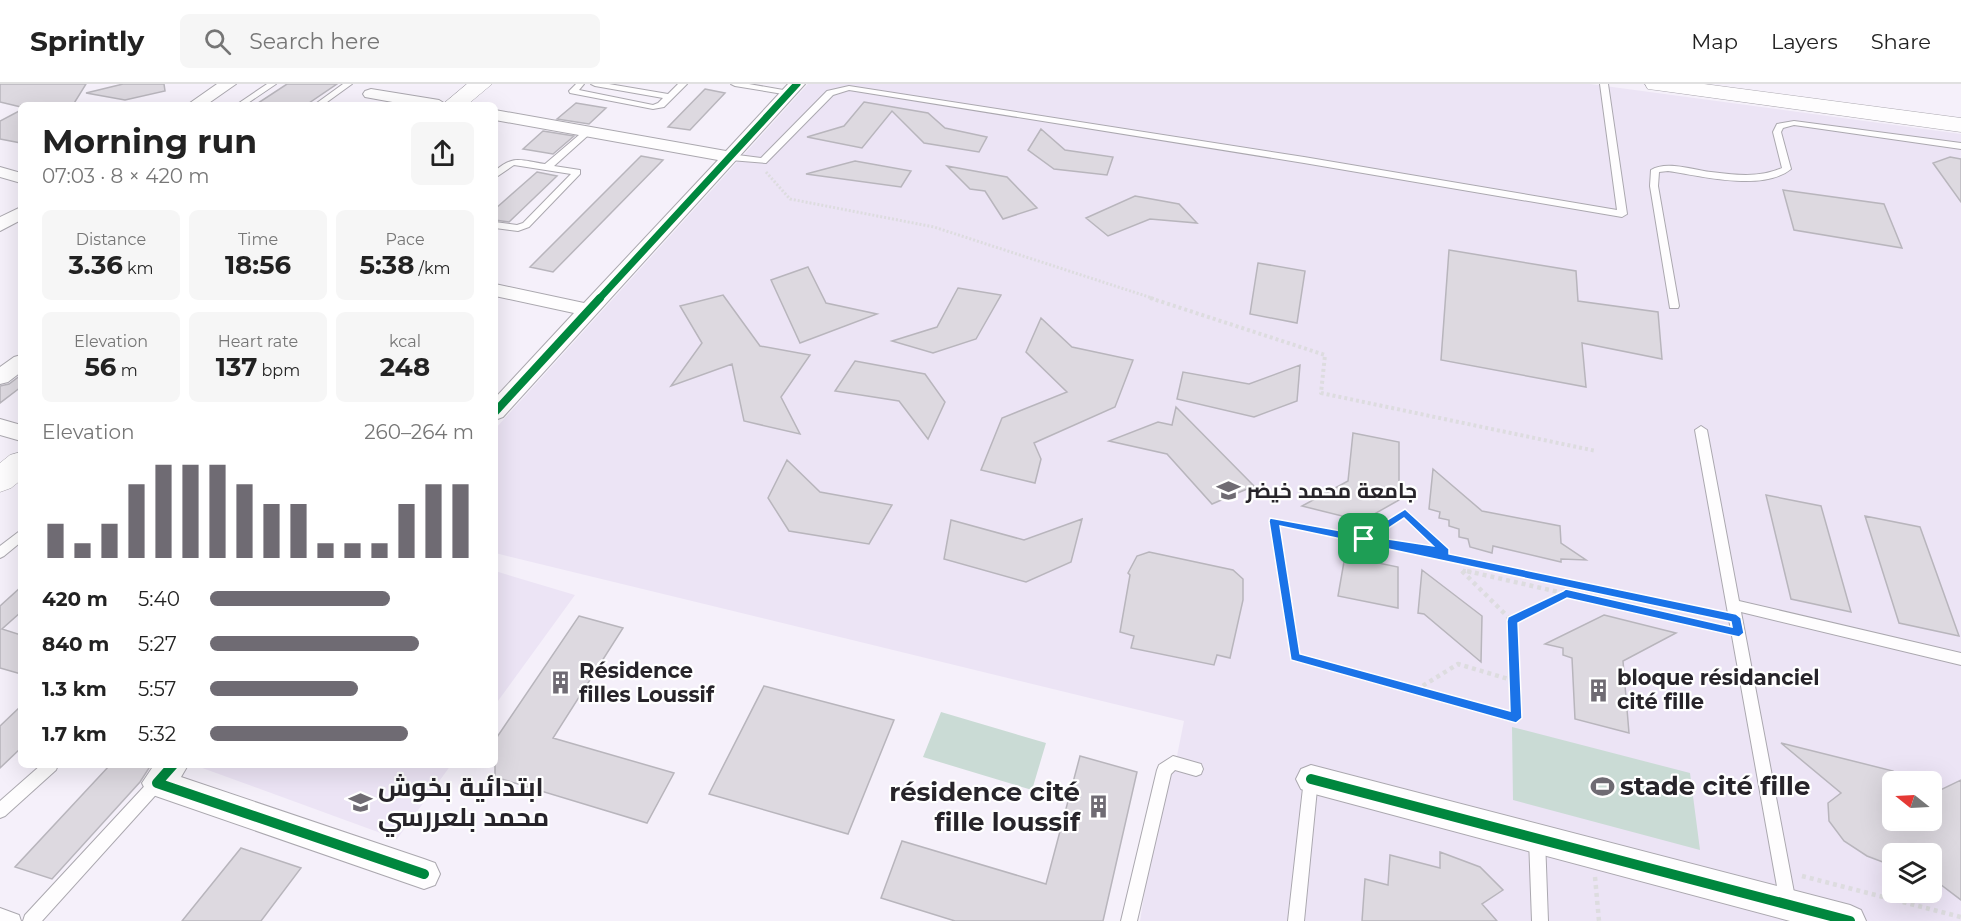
<!DOCTYPE html>
<html lang="en">
<head>
<meta charset="utf-8">
<style>
	:root { --surface:#fff; --page:#f6f6f6; --text:#222; --muted:#767676; --line:#e0e0e0; --accent:#6f6b73 }
	body { margin:0; font-family:Montserrat,Cairo,sans-serif; background:var(--page); color:var(--text); height:100vh; display:flex; flex-direction:column; font-size:22px; white-space:nowrap }
	* { box-sizing:border-box; margin:0 }
	p { font-size:20px; color:var(--muted) }
	.icon { flex:none; width:33px; height:33px; fill:none; stroke:currentColor; stroke-width:2; stroke-linecap:round; stroke-linejoin:round }
	.map { position:relative; flex:1; overflow:hidden }
	.panel { position:absolute; left:18px; top:18px; width:480px; height:666px; display:flex; flex-direction:column; background:var(--surface); border-radius:9px; box-shadow:0 6px 24px #0002 }
	.panel>* { flex:none }
	.needle { width:39px; rotate:288deg }
	.fabs { position:absolute; left:1882px; top:687px; display:grid; gap:12px }
	.fabs a { display:grid; place-items:center; width:60px; height:60px; border-radius:9px; background:var(--surface); box-shadow:0 6px 24px #0002; font-size:30px }
	.pin { position:absolute; display:grid; place-items:center; width:51px; height:51px; color:#fff; margin:-26px; border-radius:12px; box-shadow:0 3px 9px #0006 }
	.round { display:grid; place-items:center; flex:none; width:63px; height:63px; border-radius:9px; background:var(--page) }
	.headline { display:flex; align-items:center; justify-content:space-between; height:102px; padding:0 24px }
	h1 { font-size:33px; font-weight:700; line-height:45px }
	.figures { display:grid; grid-template-columns:repeat(3,1fr); gap:9px; height:102px; padding:6px 24px }
	.figures div { display:grid; align-content:center; border-radius:9px; background:var(--page); text-align:center }
	.figures b { font-size:26px; font-weight:700 }
	.figures small { font-size:16px; font-weight:400 }
	.figures p { font-size:16px }
	.chart { height:168px; padding:12px 24px }
	.chart p { display:flex; justify-content:space-between }
	.chart svg { width:100%; height:108px; margin-top:6px; stroke:var(--accent); stroke-width:6 }
	ul { padding:0 24px; list-style:none; font-size:20px }
	li { display:grid; grid-template-columns:96px 72px 1fr; align-items:center; height:45px }
	li i { height:15px; border-radius:8px; background:var(--accent) }
	header { display:flex; align-items:center; gap:36px; box-sizing:border-box; height:84px; padding:0 30px; background:var(--surface); border-bottom:2px solid var(--line) }
	header strong { font-size:28px }
	nav { display:flex; gap:33px; margin-inline-start:auto; font-size:21px }
	.search { width:420px; height:54px; background:var(--page); display:flex; align-items:center; gap:15px; box-sizing:border-box; padding:0 21px; border-radius:9px; color:var(--muted); font-size:22px }
	.map>svg:first-child { display:block }
</style>
</head>
<body>
<header>
<strong>Sprintly</strong>
<div class="search"><svg class="icon" aria-label="search" viewBox="0 0 24 24"><circle cx="10" cy="10" r="6"/><path d="M15 15l6 6"/></svg>Search here</div>
<nav><a>Map</a><a>Layers</a><a>Share</a></nav>
</header>
<div class="map">
<svg width="1961" height="837" viewBox="0 0 1961 837">
	<rect width="100%" height="100%" fill="#f5f0fa"/>
	<path fill="#ece4f5" fill-rule="evenodd" d="M 808,0 L 1590,0 L 1961,50 L 1961,837 L 1140,837 L 1164,686 L 1175,682 L 1184,637 L 495,469 L 495,345 ZM 1893,698 L 1932,698 L 1932,736 L 1893,736 ZM 1893,770 L 1932,770 L 1932,808 L 1893,808 Z
		M 495,487 L 575,511 L 495,621 Z
		M 194,681 L 451,681 L 397,755 Z"/>
	<path fill="#cadbd5" d="M 941,628 L 1046,659 L 1032,706 L 923,673 Z
		M 1512,643 L 1690,689 L 1700,766 L 1513,716 Z"/>
	<path fill="#ddd9e0" stroke="#b8b5bc" stroke-width="1.5" d="M 0,0 L 86,0 L 73,21 L 21,21 L 21,23 L 0,18 Z
		M 123,0 L 164,0 L 165,7 L 125,16 L 86,9 Z
		M 287,0 L 337,0 L 306,21 L 255,21 Z
		M 705,5 L 725,9 L 690,46 L 668,43 Z
		M 864,18 L 928,29 L 945,44 L 987,53 L 979,68 L 924,59 L 892,27 L 862,64 L 807,53 L 844,42 Z
		M 576,19 L 606,24 L 589,40 L 557,35 Z
		M 21,26 L 21,59 L 0,55 L 0,37 Z
		M 1041,45 L 1065,66 L 1113,73 L 1107,91 L 1054,85 L 1028,66 Z
		M 543,47 L 574,52 L 553,70 L 523,65 Z
		M 641,72 L 663,76 L 553,188 L 530,183 Z
		M 1950,73 L 1961,75 L 1961,118 L 1933,79 Z
		M 855,77 L 911,87 L 901,103 L 806,90 Z
		M 947,82 L 1007,93 L 1037,124 L 1003,135 L 985,107 L 970,105 Z
		M 537,88 L 557,92 L 509,138 L 495,136 L 495,125 Z
		M 1783,106 L 1884,120 L 1902,164 L 1794,146 Z
		M 1135,112 L 1179,120 L 1197,139 L 1150,135 L 1108,152 L 1086,134 Z
		M 1449,166 L 1576,187 L 1578,217 L 1658,228 L 1662,275 L 1582,259 L 1586,303 L 1441,276 Z
		M 1258,179 L 1305,187 L 1297,239 L 1250,230 Z
		M 808,183 L 826,219 L 877,230 L 800,259 L 771,196 Z
		M 958,204 L 1001,211 L 976,255 L 933,269 L 892,257 L 937,243 Z
		M 723,211 L 760,262 L 810,271 L 781,313 L 800,350 L 744,337 L 732,280 L 671,302 L 702,259 L 680,222 Z
		M 1041,234 L 1072,263 L 1133,276 L 1115,323 L 1034,359 L 1041,375 L 1035,399 L 981,386 L 1002,334 L 1067,308 L 1026,268 Z
		M 855,277 L 925,290 L 945,318 L 928,355 L 899,317 L 835,307 Z
		M 1300,281 L 1297,317 L 1254,333 L 1177,315 L 1183,288 L 1249,300 Z
		M 21,291 L 21,303 L 0,319 L 0,302 L 9,300 Z
		M 1176,323 L 1254,402 L 1212,420 L 1167,370 L 1109,357 L 1158,338 L 1172,341 Z
		M 1353,349 L 1399,358 L 1399,416 L 1362,437 L 1302,422 L 1348,397 Z
		M 787,376 L 820,408 L 892,421 L 869,460 L 789,447 L 768,414 Z
		M 1433,385 L 1482,427 L 1560,442 L 1561,459 L 1586,476 L 1561,475 L 1561,478 L 1493,462 L 1492,469 L 1470,463 L 1468,455 L 1459,453 L 1459,445 L 1449,442 L 1449,436 L 1439,434 L 1440,428 L 1429,425 Z
		M 1766,411 L 1821,422 L 1851,528 L 1791,515 Z
		M 1865,432 L 1920,443 L 1959,552 L 1899,539 Z
		M 1082,435 L 1071,478 L 1026,498 L 944,475 L 951,436 L 1024,456 Z
		M 1149,468 L 1233,486 L 1243,495 L 1243,516 L 1230,574 L 1217,571 L 1214,581 L 1131,564 L 1134,552 L 1120,548 L 1130,491 L 1128,489 L 1137,472 Z
		M 1345,472 L 1398,483 L 1398,524 L 1338,512 Z
		M 1422,486 L 1482,532 L 1481,578 L 1424,530 L 1418,529 Z
		M 21,503 L 21,528 L 2,545 L 21,551 L 21,590 L 0,584 L 0,522 Z
		M 1604,531 L 1676,549 L 1623,577 L 1629,649 L 1575,635 L 1572,574 L 1563,571 L 1563,564 L 1545,560 Z
		M 579,532 L 623,544 L 553,654 L 674,689 L 647,739 L 495,693 L 495,656 Z
		M 764,602 L 894,636 L 848,750 L 709,710 Z
		M 21,622 L 21,664 L 0,684 L 0,642 Z
		M 1781,659 L 1893,687 L 1893,736 L 1932,736 L 1932,710 L 1961,696 L 1961,816 L 1932,794 L 1932,770 L 1893,770 L 1893,782 L 1867,772 L 1844,757 L 1829,737 L 1828,719 L 1841,709 Z
		M 1080,672 L 1137,688 L 1103,837 L 955,837 L 881,814 L 902,757 L 1046,800 Z
		M 110,681 L 151,681 L 140,698 L 52,795 L 15,783 Z
		M 241,764 L 301,784 L 261,837 L 182,837 Z
		M 1440,768 L 1480,783 L 1503,806 L 1482,820 L 1497,837 L 1362,837 L 1365,795 L 1388,801 L 1390,771 L 1440,784 Z"/>
	<g fill="none" stroke-linecap="round" stroke-linejoin="round">
		<defs>
			<path id="service" d="M 267,0 L 276,0 L 245,21 L 236,21 Z
				M 343,0 L 352,0 L 323,21 L 314,21 Z
				M 576,0 L 584,0 L 579,6 L 653,21 L 658,19 L 663,14 L 595,2 L 591,0 L 609,0 L 668,10 L 678,0 L 687,0 L 664,23 L 653,25 L 570,9 L 569,7 Z
				M 731,0 L 749,0 L 789,7 L 793,9 L 789,11 L 735,2 Z
				M 1600,0 L 1608,0 L 1627,130 L 1622,133 L 1304,79 L 849,6 L 833,11 L 766,79 L 730,76 L 726,73 L 730,70 L 761,74 L 827,7 L 849,2 L 1304,73 L 1617,126 Z
				M 1794,37 L 1961,59 L 1961,65 L 1794,41 L 1783,44 L 1781,48 L 1791,85 C 1763,108 1701,92 1668,87 L 1659,88 L 1658,102 L 1679,222 L 1678,224 L 1670,224 L 1650,102 L 1651,86 C 1666,76 1694,86 1711,88 C 1735,91 1760,94 1782,84 L 1773,48 L 1777,40 Z
				M 586,45 L 593,47 L 554,82 L 580,86 L 580,90 L 529,143 L 518,147 L 495,144 L 495,138 L 517,141 L 523,139 L 571,90 L 514,81 L 495,94 L 495,87 C 514,70 522,77 545,80 Z
				M 1701,342 L 1707,346 L 1739,517 L 1961,569 L 1961,581 L 1741,528 L 1796,819 L 1794,825 L 1788,827 L 1782,825 L 1780,819 L 1695,346 Z
				M 21,446 L 21,458 L 4,472 L 0,474 L 0,462 Z
				M 1173,672 L 1201,680 L 1203,685 L 1201,690 L 1196,692 L 1175,686 L 1171,690 L 1137,837 L 1121,837 L 1157,686 L 1159,681 Z
				M 41,681 L 58,681 L 56,686 L 5,732 L 0,734 L 0,717 Z
				M 1311,688 L 1316,690 L 1318,695 L 1304,837 L 1288,837 L 1304,695 L 1306,690 Z
				M 157,692 L 162,694 L 164,699 L 162,704 L 42,837 L 23,837 L 25,831 L 152,694 Z
				M 1537,748 L 1542,750 L 1545,755 L 1548,837 L 1532,837 L 1529,755 L 1532,750 Z
				M 0,824 L 19,831 L 21,837 L 0,837 Z"/>
			<path id="minor" d="M 217,0 L 236,0 L 206,21 L 187,21 Z
				M 788,0 L 805,0 L 503,333 L 495,336 L 495,314 L 574,229 L 495,212 L 495,200 L 584,219 L 718,76 L 495,36 L 495,26 L 726,67 Z
				M 371,5 L 439,16 L 447,21 L 409,21 L 365,13 L 363,10 L 365,7 Z
				M 0,83 L 21,89 L 21,99 L 0,93 Z
				M 21,123 L 21,136 L 0,147 L 0,133 Z
				M 21,271 L 21,288 L 8,298 L 0,300 L 0,283 L 14,273 Z
				M 0,335 L 21,341 L 21,357 L 0,351 Z
				M 154,681 L 188,681 L 181,693 L 424,775 L 435,779 L 440,790 L 435,801 L 424,805 L 147,709 L 142,699 Z
				M 1311,681 L 1850,821 L 1861,826 L 1866,837 L 1790,837 L 1311,709 L 1301,705 L 1296,695 L 1301,685 Z"/>
			<path id="secondary" d="M 1645,0 L 1704,0 L 1961,34 L 1961,48 L 1656,6 L 1648,5 Z"/>
			<path id="primary" d="M 467,0 L 492,0 L 467,21 L 442,21 Z
				M 21,368 L 21,396 L 11,404 L 0,408 L 0,379 L 10,371 Z"/>
		</defs>
		<use href="#service" stroke="#aba8af" stroke-width="2"/>
		<use href="#minor" stroke="#aba8af" stroke-width="2"/>
		<use href="#secondary" stroke="#aba8af" stroke-width="1"/>
		<use href="#primary" stroke="#aba8af" stroke-width="1"/>
		<path stroke="#dddcdf" stroke-width="3" stroke-dasharray="2 2" stroke-linecap="butt" d="M 766,88 L 790,115 L 934,143 L 1155,215"/>
		<path stroke="#dddcdf" stroke-width="4" stroke-dasharray="3 3" stroke-linecap="butt" d="M 1150,214 L 1325,271 L 1321,309 L 1596,367
			M 1405,429 L 1445,468 L 1364,455 Z
			M 1364,455 L 1522,489
			M 1282,489 L 1274,437 L 1364,455
			M 1464,489 L 1461,486 L 1473,489"/>
		<path stroke="#dddcdf" stroke-width="4.5" stroke-dasharray="4 4" stroke-linecap="butt" d="M 1282,487 L 1295,573 L 1516,634 L 1512,537
			M 1462,487 L 1512,537 L 1566,510
			M 1467,487 L 1720,545
			M 1515,487 L 1719,531
			M 1416,606 L 1458,580 L 1515,597
			M 1802,792 L 1961,833
			M 1595,793 L 1599,837"/>
		<use href="#service" fill="#fefdfe" fill-rule="evenodd"/>
		<use href="#minor" fill="#fefdfe" fill-rule="evenodd"/>
		<use href="#secondary" fill="#fefdfe" fill-rule="evenodd"/>
		<use href="#primary" fill="#fefdfe" fill-rule="evenodd"/>
		<defs>
			<path id="cycleway-far2" d="M 599,215 L 797,0"/>
			<path id="cycleway-far1" d="M 495,328 L 600,214"/>
			<path id="cycleway" d="M 173,681 L 157,699 L 424,790
				M 1311,695 L 1850,837"/>
		</defs>
		<use href="#cycleway-far2" stroke="#fff" stroke-width="10"/>
		<use href="#cycleway-far1" stroke="#fff" stroke-width="12"/>
		<use href="#cycleway" stroke="#fff" stroke-width="14"/>
		<use href="#cycleway-far2" stroke="#00873e" stroke-width="7"/>
		<use href="#cycleway-far1" stroke="#00873e" stroke-width="8"/>
		<use href="#cycleway" stroke="#00873e" stroke-width="10"/>
	</g>
	<path fill="#1a73e8" stroke="#fff" stroke-width="1.5" fill-rule="evenodd" d="M 1405,425 L 1449,465 L 1449,470 L 1736,530 L 1741,534 L 1744,549 L 1739,553 L 1567,514 L 1518,539 L 1522,634 L 1516,639 L 1291,576 L 1269,437 L 1270,434 L 1363,451 ZM 1404,434 L 1433,462 L 1375,453 ZM 1280,442 L 1731,538 L 1732,543 L 1566,505 L 1563,507 L 1508,533 L 1507,537 L 1510,627 L 1300,570 Z"/>
	<defs>
		<symbol id="university-bare" viewBox="-9 -9 18 18"><path d="M0-5L7-2L0 1L-7-2ZM-4 1L0 2.5L4 1V4Q0 6-4 4Z" fill="#6f6b73" stroke="#fff" stroke-width="2.5" paint-order="stroke"/></symbol>
		<symbol id="building-bare" viewBox="-9 -9 18 18"><path d="M-4-6H4V6H1V3H-1V6H-4ZM-2.5-4.3h1.7v1.8h-1.7ZM.8-4.3h1.7v1.8H.8ZM-2.5-1h1.7V.8h-1.7ZM.8-1h1.7V.8H.8Z" fill="#6f6b73" stroke="#fff" stroke-width="2.5" paint-order="stroke"/></symbol>
		<symbol id="stadium-bare" viewBox="-9 -9 18 18"><path d="M0-5a6.5 5 0 1 0 0 10a6.5 5 0 1 0 0-10ZM-3.5-1.8h7v3.6h-7Z" fill="#6f6b73" stroke="#fff" stroke-width="2.5" paint-order="stroke"/></symbol>
		<symbol id="school-bare" viewBox="-9 -9 18 18"><path d="M0-5L7-2L0 1L-7-2ZM-4 1L0 2.5L4 1V4Q0 6-4 4Z" fill="#6f6b73" stroke="#fff" stroke-width="2.5" paint-order="stroke"/></symbol>
	</defs>
	<g fill-rule="evenodd">
		<use href="#university-bare" x="1212" y="390" width="33" height="33"/>
		<use href="#building-bare" x="544" y="582" width="33" height="33"/>
		<use href="#building-bare" x="1582" y="590" width="33" height="33"/>
		<use href="#stadium-bare" x="1586" y="686" width="33" height="33"/>
		<use href="#school-bare" x="344" y="702" width="33" height="33"/>
		<use href="#building-bare" x="1082" y="706" width="33" height="33"/>
	</g>
	<g text-anchor="middle" stroke-width="4.5" stroke-linejoin="round" paint-order="stroke">
		<g font-size="21" font-weight="bold" fill="#27242a" stroke="#fff" text-anchor="start">
			<text x="1246" y="414">جامعة محمد خيضر</text>
			<text x="579" y="594">Résidence<tspan x="579" dy="24">filles Loussif</tspan></text>
			<text x="1617" y="601">bloque résidanciel<tspan x="1617" dy="24">cité fille</tspan></text>
		</g>
		<g font-size="26" font-weight="bold" fill="#27242a" stroke="#fff" text-anchor="start">
			<text x="1620" y="711">stade cité fille</text>
			<text x="378" y="712">ابتدائية بخوش<tspan x="378" dy="30">محمد بلعررسي</tspan></text>
			<text x="1080" y="717" text-anchor="end">résidence cité<tspan x="1080" dy="30">fille loussif</tspan></text>
		</g>
	</g>
</svg>
<div class="fabs">
<a><svg class="needle" viewBox="-14 -14 28 28"><path d="M0-13l5 13h-10z" fill="#e53935"/><path d="M0 13l5-13h-10z" fill="#767676"/></svg></a>
<a><svg class="icon" aria-label="layers" viewBox="0 0 24 24"><path d="M12 4l9 5-9 5-9-5zM3 14l9 5 9-5"/></svg></a>
</div>
<div class="pin" style="left:1364px;top:455px;background:#1e9e55"><svg class="icon" aria-label="arrive" viewBox="0 0 24 24"><path d="M6 21V4h12l-3 4 3 4H6"/></svg></div>
<section class="panel">
<div class="headline"><div><h1>Morning run</h1><p>07:03 · 8 × 420 m</p></div><a class="round"><svg class="icon" aria-label="share" viewBox="0 0 24 24"><path d="M12 15V3M7 8l5-5 5 5M5 13v7h14v-7"/></svg></a></div>
<div class="figures">
<div><p>Distance</p><b>3.36<small> km</small></b></div>
<div><p>Time</p><b>18:56</b></div>
<div><p>Pace</p><b>5:38<small> /km</small></b></div>
</div>
<div class="figures">
<div><p>Elevation</p><b>56<small> m</small></b></div>
<div><p>Heart rate</p><b>137<small> bpm</small></b></div>
<div><p>kcal</p><b>248</b></div>
</div>
<div class="chart"><p><span>Elevation</span>260–264 m</p>
<svg viewBox="0 0 160 44" preserveAspectRatio="none"><path d="M5 44V30M15 44V38M25 44V30M35 44V14M45 44V6M55 44V6M65 44V6M75 44V14M85 44V22M95 44V22M105 44V38M115 44V38M125 44V38M135 44V22M145 44V14M155 44V14"/></svg>
</div>
<ul>
<li><b>420 m</b>5:40<i style="width:68%"></i></li>
<li><b>840 m</b>5:27<i style="width:79%"></i></li>
<li><b>1.3 km</b>5:57<i style="width:56%"></i></li>
<li><b>1.7 km</b>5:32<i style="width:75%"></i></li>
</ul>
</section>
</div>
</body>
</html>
